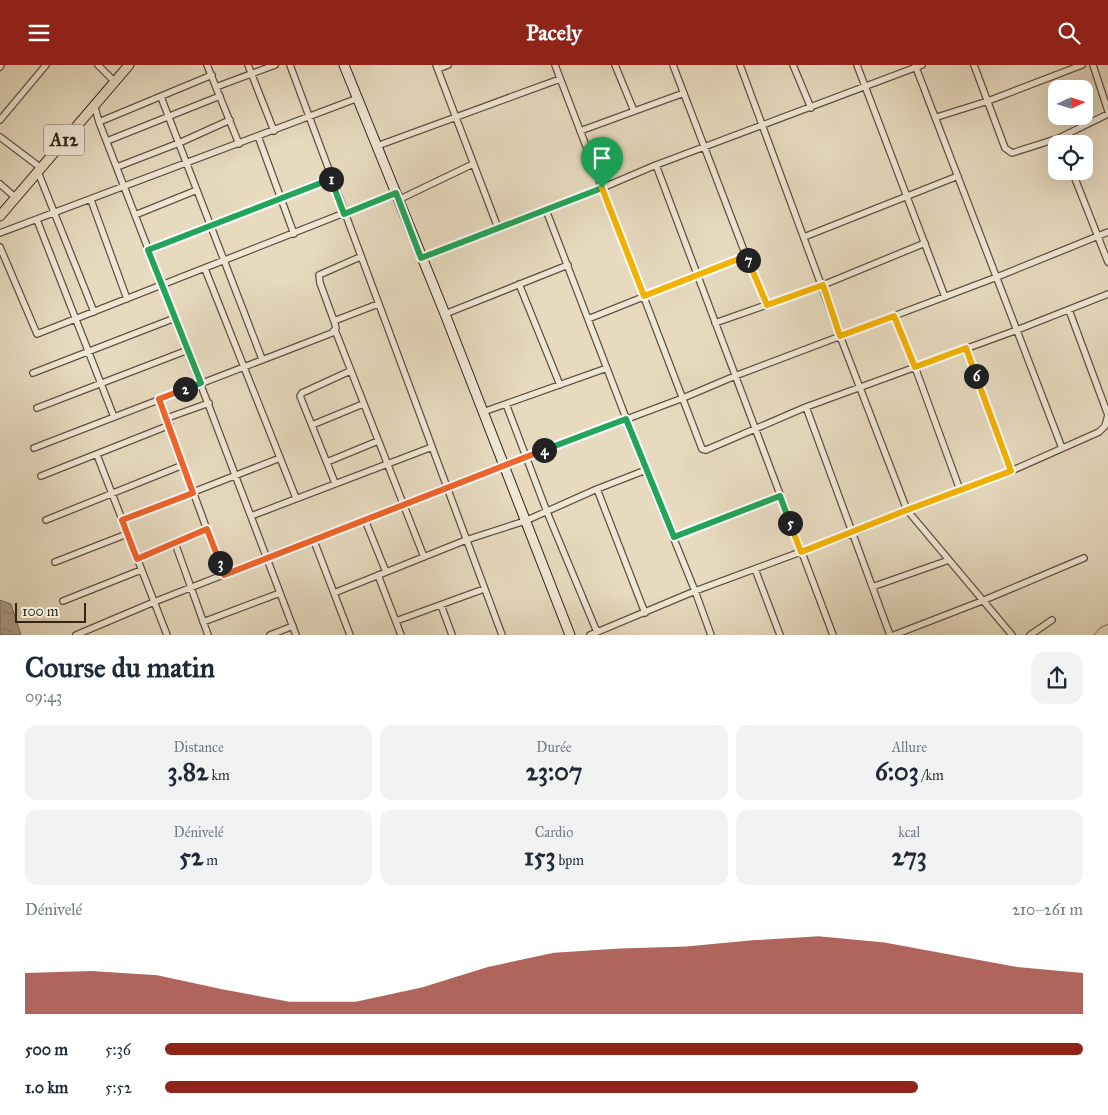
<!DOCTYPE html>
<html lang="fr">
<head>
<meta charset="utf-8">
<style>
	:root { --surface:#fff; --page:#f2f2f3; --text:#1f2937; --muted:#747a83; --accent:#8f2418 }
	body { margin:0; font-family:"IM FELL Great Primer",serif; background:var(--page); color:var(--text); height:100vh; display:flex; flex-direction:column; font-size:19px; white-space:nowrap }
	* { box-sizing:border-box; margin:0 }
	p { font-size:16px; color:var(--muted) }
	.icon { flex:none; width:28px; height:28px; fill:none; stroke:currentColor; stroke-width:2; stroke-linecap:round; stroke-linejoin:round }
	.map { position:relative; height:570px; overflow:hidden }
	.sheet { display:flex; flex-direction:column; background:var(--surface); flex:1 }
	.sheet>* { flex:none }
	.needle { width:32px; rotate:86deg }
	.buttons { position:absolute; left:1048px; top:15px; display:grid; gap:10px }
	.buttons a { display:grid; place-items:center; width:45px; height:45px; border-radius:10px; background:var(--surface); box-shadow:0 5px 20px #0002; font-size:25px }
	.scale { position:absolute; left:15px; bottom:12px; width:71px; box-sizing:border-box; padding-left:5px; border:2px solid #342317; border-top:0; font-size:14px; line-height:18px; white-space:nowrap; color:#342317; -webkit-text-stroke:4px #efe7d5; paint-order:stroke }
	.pin { position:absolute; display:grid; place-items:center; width:42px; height:42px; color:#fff; margin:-51px -21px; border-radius:50% 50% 50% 0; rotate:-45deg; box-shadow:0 0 5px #0007 }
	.pin .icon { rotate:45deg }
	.km { position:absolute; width:25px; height:25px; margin:-12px; border-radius:50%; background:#222; color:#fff; font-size:14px; line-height:25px; text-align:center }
	.round { display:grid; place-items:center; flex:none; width:52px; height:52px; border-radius:15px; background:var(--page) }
	.overview { display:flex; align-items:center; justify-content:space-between; height:85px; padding:0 25px }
	h1 { font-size:28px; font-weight:800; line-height:38px }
	.stats { display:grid; grid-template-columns:repeat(3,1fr); gap:8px; height:85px; padding:5px 25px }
	.stats div { display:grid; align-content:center; border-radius:12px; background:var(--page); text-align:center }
	.stats b { font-size:25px; font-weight:800 }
	.stats small { font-size:14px; font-weight:400 }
	.stats p { font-size:14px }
	.chart { height:140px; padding:10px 25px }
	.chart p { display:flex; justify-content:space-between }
	.chart svg { width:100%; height:90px; margin-top:5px; fill:var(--accent); opacity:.7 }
	ul { padding:0 25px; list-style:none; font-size:16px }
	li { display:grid; grid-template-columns:80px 60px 1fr; align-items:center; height:38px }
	li i { height:12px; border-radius:6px; background:var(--accent) }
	header { display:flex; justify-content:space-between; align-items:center; height:65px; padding:0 25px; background:var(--accent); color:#fff; font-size:22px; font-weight:800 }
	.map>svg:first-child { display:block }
</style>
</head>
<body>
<header><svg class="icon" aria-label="menu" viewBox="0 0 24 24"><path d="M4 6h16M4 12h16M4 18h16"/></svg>Pacely<svg class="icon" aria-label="search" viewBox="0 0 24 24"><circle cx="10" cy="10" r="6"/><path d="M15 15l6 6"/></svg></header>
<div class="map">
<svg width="1108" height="570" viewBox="0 0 1108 570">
	<defs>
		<pattern id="water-ripples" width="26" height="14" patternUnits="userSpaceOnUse" patternTransform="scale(1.25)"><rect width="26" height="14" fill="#aa9c86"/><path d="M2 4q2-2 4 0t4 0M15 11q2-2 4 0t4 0" fill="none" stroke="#8b7f6d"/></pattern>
	</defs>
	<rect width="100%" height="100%" fill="#e7dabf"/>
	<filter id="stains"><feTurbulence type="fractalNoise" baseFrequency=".004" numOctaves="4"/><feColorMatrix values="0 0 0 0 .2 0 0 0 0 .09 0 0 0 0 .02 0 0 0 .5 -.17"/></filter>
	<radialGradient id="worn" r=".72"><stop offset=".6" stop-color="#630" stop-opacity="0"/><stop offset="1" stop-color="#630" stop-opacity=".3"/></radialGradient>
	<path fill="url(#water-ripples)" stroke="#7b6c5a" d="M 0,535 L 11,539 L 21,570 L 0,570 Z"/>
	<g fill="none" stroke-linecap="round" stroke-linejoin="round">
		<path stroke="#7b6c5a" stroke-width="1" d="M 1094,570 L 1100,563 L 1108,559"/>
		<defs>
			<path id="street" d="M 98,0 L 114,16
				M 207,0 L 239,79
				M 248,0 L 274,66
				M 290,0 L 502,570
				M 436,0 L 498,163
				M 555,0 L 702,384 L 706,385 L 806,342 L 1017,265 L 1108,229
				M 615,0 L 634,46
				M 673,0 L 746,191 L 767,239
				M 740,0 L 840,271 L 907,445 L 1012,570
				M 793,0 L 811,43
				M 857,0 L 945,232
				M 915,0 L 1062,383
				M 974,0 L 1005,83 L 1012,88 L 1059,73 L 1108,49
				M 1093,0 L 1108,46
				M 0,2 L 1,0
				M 438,4 L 448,0
				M 216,22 L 275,0
				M 161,32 L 262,294
				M 94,39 L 99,57 C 166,227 231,399 296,570
				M 937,52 L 988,36 L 1082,0
				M 0,55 L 46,0
				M 99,57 L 212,10
				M 580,66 L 684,28
				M 258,71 L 294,169
				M 0,72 L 41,103
				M 107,76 L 220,31
				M 377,81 L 560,14
				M 656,100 L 833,570
				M 117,102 L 179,78 L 230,55
				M 1072,106 L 1108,197
				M 38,107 L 94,247
				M 0,119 L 16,133
				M 91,135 L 127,234
				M 398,135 L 473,99
				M 546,145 L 646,405 L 695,526 L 711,570
				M 135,150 L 197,125
				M 37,155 L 114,352
				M 0,168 L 358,33
				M 804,172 L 958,111
				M 0,182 L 37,269 L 395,128
				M 148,185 L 331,113
				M 421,193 L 602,123 L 656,100 L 922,0
				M 205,204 L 296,433
				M 519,219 L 560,320
				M 445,249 L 568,200
				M 894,251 L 915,302 L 960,425
				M 588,254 L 746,191
				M 334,256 L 320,218 L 319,210 L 360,192
				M 715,258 L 823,220 L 925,178
				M 335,265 L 424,492
				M 966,283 L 1011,406
				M 33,308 L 175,253
				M 159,334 L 224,511
				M 506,339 L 547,447 L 597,567
				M 806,342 L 890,570
				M 37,343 L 188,285
				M 483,347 L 607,303
				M 167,353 L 209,338
				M 312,360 L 363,339
				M 34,383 L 332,268 L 336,263 L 334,256 L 378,239
				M 97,390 L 167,570
				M 327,397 L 378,376
				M 41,411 L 170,360
				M 335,418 L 300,331 L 302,328 L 350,306
				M 597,424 L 645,548
				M 251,451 L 432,382
				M 46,455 L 183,400
				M 122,455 L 280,393
				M 365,455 L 386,507
				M 673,472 L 780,431
				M 314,476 L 350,570
				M 175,478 L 208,570
				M 137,494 L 207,464
				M 55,497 L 127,469
				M 755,504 L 780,570
				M 378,510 L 401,570
				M 872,522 L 949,495
				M 334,528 L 466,475 L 525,456 L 597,424 L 646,405
				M 63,536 L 141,505
				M 441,540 L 452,570
				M 396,556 L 484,524
				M 203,557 L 280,528
				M 76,570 L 154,537 L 504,400 L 683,333 L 735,311 L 997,212 L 1108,167
				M 270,570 L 293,561
				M 590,570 L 695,526 L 852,468 L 907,445 L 1011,406 L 1099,367 L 1105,361 L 1108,350 L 1069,245
				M 894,570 L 982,536 L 1084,493
				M 1030,570 L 1052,555"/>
			<path id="secondary" d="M 344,0 L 445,249 L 570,570"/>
			<path id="primary" d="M 0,151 L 129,0"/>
		</defs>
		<use href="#street" stroke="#615141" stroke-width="8"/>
		<use href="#secondary" stroke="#342317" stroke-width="11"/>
		<use href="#primary" stroke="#342317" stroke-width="11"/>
		<use href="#street" stroke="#efe7d5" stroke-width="5.5"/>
		<use href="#secondary" stroke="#efe7d5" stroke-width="9"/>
		<use href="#primary" stroke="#e7dabf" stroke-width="9"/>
	</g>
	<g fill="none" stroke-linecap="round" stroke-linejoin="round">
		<defs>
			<path id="split-1" d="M 331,114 L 344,149 L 396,128 L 421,193 L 602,123"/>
			<path id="split-2" d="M 185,324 L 201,318 L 148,185 L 331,114"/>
			<path id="split-3" d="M 185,324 L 159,334 L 193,428 L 122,455 L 137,494 L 207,464 L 220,498"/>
			<path id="split-4" d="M 220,498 L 224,510 L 544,385"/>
			<path id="split-5" d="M 544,385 L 626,354 L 674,472 L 780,431 L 790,458"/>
			<path id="split-6" d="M 790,458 L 801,487 L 907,445 L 1011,406 L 976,311"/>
			<path id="split-7" d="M 748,195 L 767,240 L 823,220 L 840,271 L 894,251 L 915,302 L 966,283 L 976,311"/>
			<path id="split-8" d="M 602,123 L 644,231 L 746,191 L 748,195"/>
		</defs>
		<use href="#split-1" stroke="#fff" stroke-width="10"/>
		<use href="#split-2" stroke="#fff" stroke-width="10"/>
		<use href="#split-3" stroke="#fff" stroke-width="10"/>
		<use href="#split-4" stroke="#fff" stroke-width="10"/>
		<use href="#split-5" stroke="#fff" stroke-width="10"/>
		<use href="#split-6" stroke="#fff" stroke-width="10"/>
		<use href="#split-7" stroke="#fff" stroke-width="10"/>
		<use href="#split-8" stroke="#fff" stroke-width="10"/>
		<use href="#split-1" stroke="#22a559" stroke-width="6"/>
		<use href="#split-2" stroke="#22a559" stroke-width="6"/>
		<use href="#split-3" stroke="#f0652b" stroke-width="6"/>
		<use href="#split-4" stroke="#f0652b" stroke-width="6"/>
		<use href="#split-5" stroke="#22a559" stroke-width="6"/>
		<use href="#split-6" stroke="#f5b400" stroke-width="6"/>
		<use href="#split-7" stroke="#f5b400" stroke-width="6"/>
		<use href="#split-8" stroke="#f5b400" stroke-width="6"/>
	</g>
	<g text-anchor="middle" stroke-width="5" stroke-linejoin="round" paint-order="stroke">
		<rect fill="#efe7d5" stroke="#6c5e50" stroke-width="1" x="44" y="59.5" width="40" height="31" rx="4"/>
		<g font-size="18" font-weight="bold" fill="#342317">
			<text x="64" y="81">A12</text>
		</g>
	</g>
	<rect width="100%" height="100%" filter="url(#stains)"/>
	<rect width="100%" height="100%" fill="url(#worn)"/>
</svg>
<div class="buttons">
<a><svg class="needle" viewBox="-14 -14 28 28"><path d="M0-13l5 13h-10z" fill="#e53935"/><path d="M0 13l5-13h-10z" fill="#747a83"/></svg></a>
<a><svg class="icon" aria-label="locate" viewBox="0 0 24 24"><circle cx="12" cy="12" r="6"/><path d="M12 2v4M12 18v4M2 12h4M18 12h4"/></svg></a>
</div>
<div class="scale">100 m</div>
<div class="pin" style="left:602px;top:123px;background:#1e9e55"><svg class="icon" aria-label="arrive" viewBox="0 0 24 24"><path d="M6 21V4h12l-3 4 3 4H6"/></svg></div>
<b class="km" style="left:331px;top:114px">1</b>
<b class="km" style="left:185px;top:324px">2</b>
<b class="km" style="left:220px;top:498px">3</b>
<b class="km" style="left:544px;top:385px">4</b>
<b class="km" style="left:790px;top:458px">5</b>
<b class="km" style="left:976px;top:311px">6</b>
<b class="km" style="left:748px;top:195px">7</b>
</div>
<section class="sheet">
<div class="overview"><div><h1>Course du matin</h1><p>09:43</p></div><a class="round"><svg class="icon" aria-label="share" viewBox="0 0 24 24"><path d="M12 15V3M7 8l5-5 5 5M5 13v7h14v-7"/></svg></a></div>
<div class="stats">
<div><p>Distance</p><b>3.82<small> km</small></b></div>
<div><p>Durée</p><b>23:07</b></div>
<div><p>Allure</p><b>6:03<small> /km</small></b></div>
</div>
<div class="stats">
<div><p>Dénivelé</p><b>52<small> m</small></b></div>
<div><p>Cardio</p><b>153<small> bpm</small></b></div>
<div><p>kcal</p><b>273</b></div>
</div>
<div class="chart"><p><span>Dénivelé</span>210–261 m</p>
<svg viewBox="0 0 160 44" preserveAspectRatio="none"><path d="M0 44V24L10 23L20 25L30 32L40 38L50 38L60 31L70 21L80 14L90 12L100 11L110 8L120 6L130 9L140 15L150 21L160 24V44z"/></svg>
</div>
<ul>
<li><b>500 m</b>5:36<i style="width:100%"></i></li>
<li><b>1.0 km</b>5:52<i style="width:82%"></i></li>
</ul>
</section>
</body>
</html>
